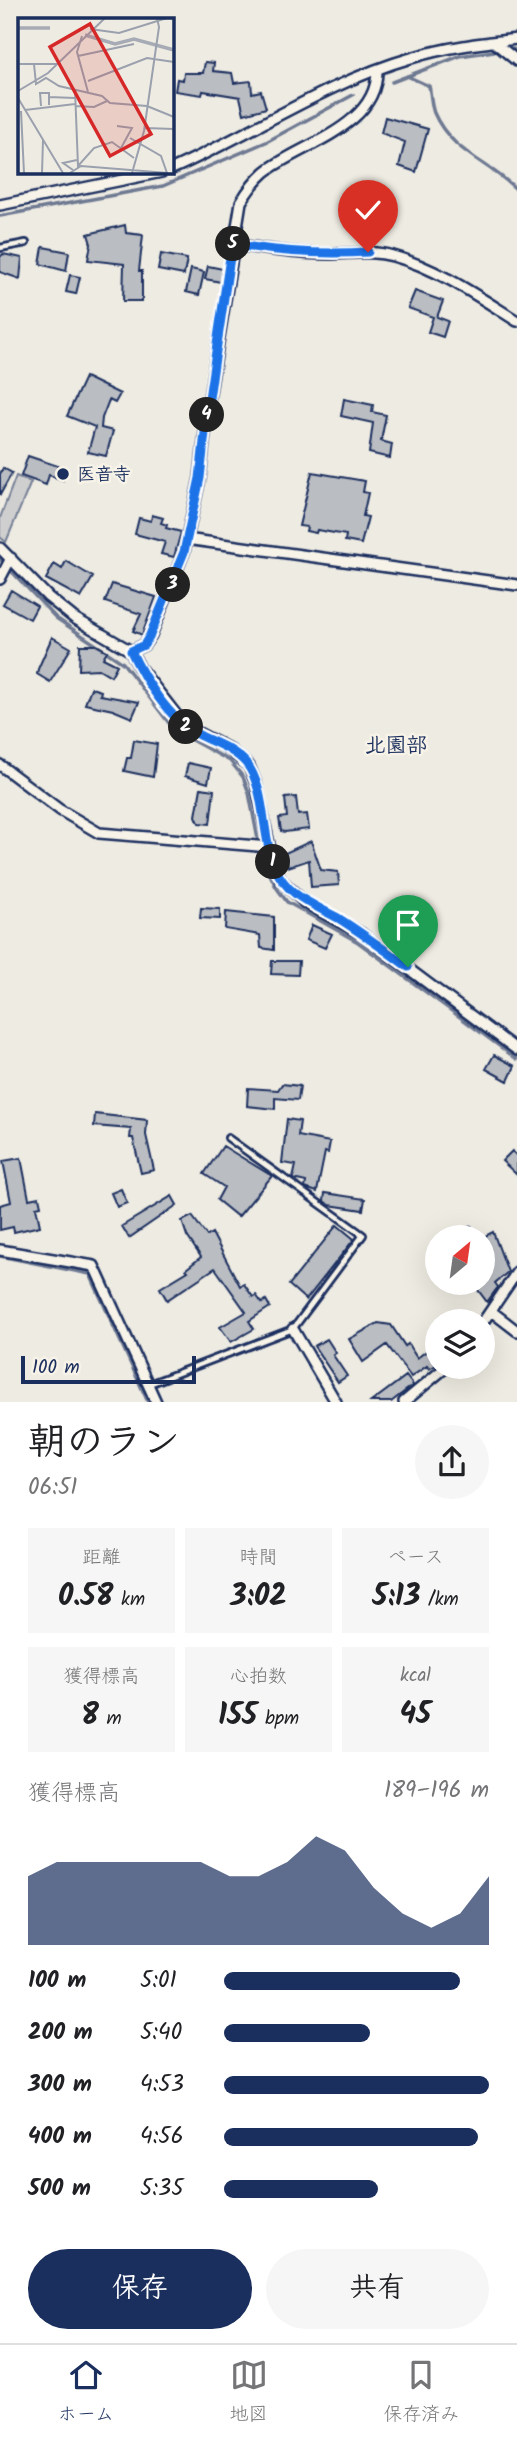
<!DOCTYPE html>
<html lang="ja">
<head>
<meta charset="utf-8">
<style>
	:root { --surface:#fff; --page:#f6f6f6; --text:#202124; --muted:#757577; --line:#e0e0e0; --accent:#1b2f5e }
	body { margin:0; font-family:Kalam,"Klee One",sans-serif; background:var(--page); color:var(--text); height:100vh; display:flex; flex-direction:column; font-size:26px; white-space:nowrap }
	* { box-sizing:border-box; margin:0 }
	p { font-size:23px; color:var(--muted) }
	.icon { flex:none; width:38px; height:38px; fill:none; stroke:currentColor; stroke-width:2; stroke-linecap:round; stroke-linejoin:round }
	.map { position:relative; height:1402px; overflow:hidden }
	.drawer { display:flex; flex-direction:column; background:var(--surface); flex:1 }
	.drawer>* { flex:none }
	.needle { width:46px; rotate:29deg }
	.buttons { position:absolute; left:425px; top:1225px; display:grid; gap:14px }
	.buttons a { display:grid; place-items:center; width:70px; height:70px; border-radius:50%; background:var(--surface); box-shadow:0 7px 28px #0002; font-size:35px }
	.scale { position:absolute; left:21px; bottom:18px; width:175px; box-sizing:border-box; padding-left:7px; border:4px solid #1b2f5e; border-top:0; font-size:19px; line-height:24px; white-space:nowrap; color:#1b2f5e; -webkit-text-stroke:5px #f7f3e8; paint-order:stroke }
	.pin { position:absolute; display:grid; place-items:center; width:60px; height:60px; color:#fff; margin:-72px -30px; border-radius:50% 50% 50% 0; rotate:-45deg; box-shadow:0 0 7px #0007 }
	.pin .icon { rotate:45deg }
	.km { position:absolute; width:35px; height:35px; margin:-18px; border-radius:50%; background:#222; color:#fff; font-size:19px; line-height:35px; text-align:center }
	.round { display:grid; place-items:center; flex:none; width:74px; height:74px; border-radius:37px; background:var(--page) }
	.headline { display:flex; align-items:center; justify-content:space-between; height:119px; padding:0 28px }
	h1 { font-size:38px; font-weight:800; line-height:52px }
	.metrics { display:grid; grid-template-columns:repeat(3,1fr); gap:10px; height:119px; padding:7px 28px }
	.metrics div { display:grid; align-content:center; border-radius:0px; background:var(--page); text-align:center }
	.metrics b { font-size:30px; font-weight:800 }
	.metrics small { font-size:19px; font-weight:400 }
	.metrics p { font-size:19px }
	.chart { height:196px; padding:14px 28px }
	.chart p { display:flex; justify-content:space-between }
	.chart svg { width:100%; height:126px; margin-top:7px; fill:var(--accent); opacity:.7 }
	.cta { display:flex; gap:14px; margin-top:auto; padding:14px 28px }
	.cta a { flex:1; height:80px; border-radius:42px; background:var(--accent); color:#fff; font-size:28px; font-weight:800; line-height:80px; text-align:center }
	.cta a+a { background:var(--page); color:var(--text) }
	ul { padding:0 28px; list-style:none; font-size:23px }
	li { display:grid; grid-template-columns:112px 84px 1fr; align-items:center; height:52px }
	li i { height:18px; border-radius:9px; background:var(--accent) }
	.tabs { display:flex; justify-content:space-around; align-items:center; height:98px; border-top:2px solid var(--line); background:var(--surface); font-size:19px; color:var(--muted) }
	.tabs a { display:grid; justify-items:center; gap:4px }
	.tabs .selected { color:var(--accent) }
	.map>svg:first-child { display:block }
</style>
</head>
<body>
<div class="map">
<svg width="517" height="1402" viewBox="0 0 517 1402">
	<rect width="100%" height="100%" fill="#eeebe2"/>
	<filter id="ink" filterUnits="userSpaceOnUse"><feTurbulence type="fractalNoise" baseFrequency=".0143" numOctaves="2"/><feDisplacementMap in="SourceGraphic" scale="14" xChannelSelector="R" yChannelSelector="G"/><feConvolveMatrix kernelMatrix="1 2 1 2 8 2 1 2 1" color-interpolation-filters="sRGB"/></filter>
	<g filter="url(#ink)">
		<path fill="#cfcfcf" stroke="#757f96" stroke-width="2" d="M 16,476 L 31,482 L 6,542 L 0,537 L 0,518 Z"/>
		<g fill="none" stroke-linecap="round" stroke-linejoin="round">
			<path stroke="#6e7992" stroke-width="3.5" d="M 513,49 L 517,52
				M 407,76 L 429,86 C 431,95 431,105 434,113 C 451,152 489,162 517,190
				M 392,82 L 460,56 L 501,50
				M 0,216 L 163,186 L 266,142 L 353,95
				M 0,559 L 56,618 L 123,663 L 175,731 L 230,761 L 243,777 L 249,793 L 261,855 L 276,887 L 287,902 L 358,942 L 517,1059
				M 0,1256 L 90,1274 L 148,1402"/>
		</g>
		<path fill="#babdc2" stroke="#1b2f5e" stroke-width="2" d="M 205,62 L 214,63 L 213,71 L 232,73 L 234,83 L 251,81 L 252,93 L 261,91 L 266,108 L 244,114 L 240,97 L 203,91 L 202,95 L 175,91 L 177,79 L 183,80 L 184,73 L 203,73 Z
			M 385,117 L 428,129 L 416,172 L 399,166 L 405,142 L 381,133 Z
			M 125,225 L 126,233 L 143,235 L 139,271 L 142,271 L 142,301 L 123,301 L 124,264 L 88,260 L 91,244 L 88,234 Z
			M 43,247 L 69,252 L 66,271 L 40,264 Z
			M 3,254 L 22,258 L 20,279 L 0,272 L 0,257 Z
			M 161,254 L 187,259 L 184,275 L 158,270 Z
			M 208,266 L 223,269 L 221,282 L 205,279 Z
			M 191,269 L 204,272 L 199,295 L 186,292 Z
			M 70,275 L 80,277 L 76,294 L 66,292 Z
			M 415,291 L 443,301 L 437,317 L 448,321 L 443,337 L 428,332 L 433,317 L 408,308 Z
			M 85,377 L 120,394 L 115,403 L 109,400 L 102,418 L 101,428 L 113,431 L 106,456 L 88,452 L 95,427 L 67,416 Z
			M 344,399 L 373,405 L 372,412 L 386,415 L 381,441 L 392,444 L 390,458 L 369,453 L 373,423 L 341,416 Z
			M 28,456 L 67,469 L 63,480 L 49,475 L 46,485 L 21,476 Z
			M 3,468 L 12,473 L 0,495 L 0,474 Z
			M 312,472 L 365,481 L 363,492 L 368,493 L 363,516 L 368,517 L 361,544 L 345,541 L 346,535 L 317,530 L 316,533 L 306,531 L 307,527 L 299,526 Z
			M 152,515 L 163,518 L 161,523 L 167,525 L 166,528 L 181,532 L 174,557 L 161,554 L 165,542 L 135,534 L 139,518 L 151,521 Z
			M 66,561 L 93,577 L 81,598 L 46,579 L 54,564 L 62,569 Z
			M 112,584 L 156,597 L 142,635 L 133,631 L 141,614 L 105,602 Z
			M 11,590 L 37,606 L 30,619 L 3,604 Z
			M 52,637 L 71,648 L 50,682 L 37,674 L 38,669 Z
			M 80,645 L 96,645 L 107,651 L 103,658 L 117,665 L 111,676 L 99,669 L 79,670 Z
			M 91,688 L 101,691 L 100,695 L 139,702 L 132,718 L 113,710 L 85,704 Z
			M 134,740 L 157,744 L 153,777 L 124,771 L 127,758 L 131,758 Z
			M 188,763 L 211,768 L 208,783 L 185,776 Z
			M 201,788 L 214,790 L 210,824 L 199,823 L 196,816 Z
			M 296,797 L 298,815 L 307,814 L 309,829 L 285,832 L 281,831 L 279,818 L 287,817 L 285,798 Z
			M 311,841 L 321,870 L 338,872 L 339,885 L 311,887 L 309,860 L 288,867 L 285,853 Z
			M 201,908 L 220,909 L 220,919 L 200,918 Z
			M 226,912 L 274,917 L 274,950 L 261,948 L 260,935 L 225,929 Z
			M 312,925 L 332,934 L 325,948 L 306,940 Z
			M 272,961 L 299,961 L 298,975 L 271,974 Z
			M 494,1055 L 515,1066 L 508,1081 L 486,1069 Z
			M 282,1084 L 300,1086 L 298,1100 L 275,1098 L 275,1109 L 247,1106 L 248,1088 L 278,1090 Z
			M 95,1114 L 147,1120 L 146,1135 L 154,1170 L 141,1173 L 133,1138 L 130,1138 L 131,1129 L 94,1126 Z
			M 287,1119 L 300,1121 L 298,1136 L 330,1142 L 328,1153 L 325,1152 L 317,1192 L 305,1188 L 306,1182 L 293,1179 L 296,1165 L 282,1163 Z
			M 223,1146 L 272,1176 L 238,1217 L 217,1200 L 224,1187 L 204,1174 Z
			M 512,1151 L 517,1156 L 517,1175 L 502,1161 Z
			M 21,1158 L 29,1199 L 39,1197 L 41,1206 L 36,1207 L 40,1226 L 14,1232 L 13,1227 L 0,1230 L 0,1205 L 11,1202 L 3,1161 Z
			M 121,1189 L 127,1203 L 117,1207 L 111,1193 Z
			M 325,1193 L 365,1199 L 363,1210 L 329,1205 L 324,1201 Z
			M 172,1196 L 177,1205 L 129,1238 L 122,1226 Z
			M 192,1216 L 207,1236 L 212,1233 L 240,1286 L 244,1284 L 253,1297 L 256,1295 L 262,1303 L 266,1300 L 270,1307 L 249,1321 L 254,1329 L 231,1342 L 220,1327 L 246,1312 L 215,1268 L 167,1300 L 160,1288 L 188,1271 L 186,1269 L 201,1257 L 187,1236 L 182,1221 Z
			M 337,1225 L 354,1239 L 306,1300 L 289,1285 Z
			M 471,1226 L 476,1237 L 447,1237 Z
			M 493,1232 L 508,1272 L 495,1283 L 498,1287 L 487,1302 L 475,1286 L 483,1283 L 483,1237 Z
			M 378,1323 L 391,1325 L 405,1346 L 408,1344 L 417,1358 L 428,1350 L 438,1364 L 429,1369 L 427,1366 L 411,1377 L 387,1345 L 363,1362 L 349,1339 Z
			M 327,1339 L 336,1353 L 333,1355 L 347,1376 L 338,1382 L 314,1346 Z
			M 406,1376 L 413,1385 L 391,1402 L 371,1402 Z"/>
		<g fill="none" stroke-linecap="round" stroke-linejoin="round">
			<defs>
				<path id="service" d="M 0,248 L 26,243
					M 149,1384 L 293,1329 L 363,1235 L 228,1138"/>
				<path id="minor" d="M 494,42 L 517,61
					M 172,169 C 251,134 327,82 411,58 C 446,47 481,43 517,39
					M 0,205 L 162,172
					M 232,244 C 264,249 296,254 329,254 C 351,254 372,250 393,256 C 437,268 479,297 517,321
					M 186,539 L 517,585
					M 0,548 L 48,597 L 74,618 L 131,651 L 139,667 L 185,726 L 229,749 L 249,766 L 256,783 L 273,863 L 281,880 L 304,902 L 362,934 L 517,1050
					M 0,579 L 11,558
					M 131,651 L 144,645 L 151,635 L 184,552 L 200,478 L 208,405 L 241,202 C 248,190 255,181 265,172 C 301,144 377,127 377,71
					M 0,765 L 60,810 L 99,833 L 269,847
					M 0,1250 L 94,1266 L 156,1402
					M 491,1311 L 517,1331
					M 483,1322 L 517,1272
					M 293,1329 L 336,1402
					M 404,1402 L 446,1367"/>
			</defs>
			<use href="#service" stroke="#1b2f5e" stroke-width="10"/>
			<use href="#minor" stroke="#1b2f5e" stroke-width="14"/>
			<use href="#service" stroke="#f7f3e8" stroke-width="4.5"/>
			<use href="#minor" stroke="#f7f3e8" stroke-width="9"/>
		</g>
	</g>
	<g fill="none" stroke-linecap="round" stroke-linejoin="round" filter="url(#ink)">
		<defs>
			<path id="route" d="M 368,252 C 321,255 278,252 232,244 L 208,405 L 200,478 L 184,552 L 150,635 L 144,645 L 131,651 C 144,679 169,719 197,734 C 214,743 233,748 246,763 C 266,787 262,837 274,866 C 288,897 311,903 338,918 C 362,933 385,950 408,967"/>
		</defs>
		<use href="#route" stroke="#fff" stroke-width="14"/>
		<use href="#route" stroke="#1a73e8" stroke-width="9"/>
	</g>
	<circle fill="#1b2f5e" stroke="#f7f3e8" stroke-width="2.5" cx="63" cy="474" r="7"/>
	<g text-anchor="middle" stroke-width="5" stroke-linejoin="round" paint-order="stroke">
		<g font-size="18" font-weight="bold" fill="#1b2f5e" stroke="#f7f3e8" text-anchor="start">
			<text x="77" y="480">医音寺</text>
		</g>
		<g font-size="21" font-weight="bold" fill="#1b2f5e" stroke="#f7f3e8">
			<text x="396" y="752">北園部</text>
		</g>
	</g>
	<g transform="translate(18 18)">
		<rect width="156" height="156" fill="#eeebe2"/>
		<path fill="none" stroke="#a6abb5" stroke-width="3.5" d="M 0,10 L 32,10M 67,17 L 97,26 L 116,21 L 156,32"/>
		<path fill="none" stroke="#9aa0ad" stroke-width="2" d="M 72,11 L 101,15 L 149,0M 64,18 L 59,34 L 70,74M 60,38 L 116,26M 0,46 L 39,46M 16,46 L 18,66 L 28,60 L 41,68 L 84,78 L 92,85 L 129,88 L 156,99M 70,63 L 129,40 L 156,44M 57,72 L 60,148 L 76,130 L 94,124 L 116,140M 0,73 L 30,55 L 87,0M 31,79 L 57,80M 0,80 L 45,155M 23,88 L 22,75 L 31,75 L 31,87M 58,88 L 76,89 L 89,83M 7,92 L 57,86M 3,93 L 6,155M 99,108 L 114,110 L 103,130M 127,110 L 156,111M 112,120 L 143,138 L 149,155M 55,152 L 45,145 L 59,142M 24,155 L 25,122M 52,155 L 63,148 L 150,155M 114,155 L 126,113 L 141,9 L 139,0"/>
		<path fill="#d62828" fill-opacity="0.15" stroke="#d62828" stroke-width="3.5" d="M 72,6 L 133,116 L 92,138 L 32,29 Z"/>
		<rect width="156" height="156" fill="none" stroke="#1b2f5e" stroke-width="3.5"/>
	</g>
</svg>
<div class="buttons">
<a><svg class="needle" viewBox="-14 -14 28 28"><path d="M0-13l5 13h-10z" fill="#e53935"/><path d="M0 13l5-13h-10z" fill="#757577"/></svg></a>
<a><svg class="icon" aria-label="layers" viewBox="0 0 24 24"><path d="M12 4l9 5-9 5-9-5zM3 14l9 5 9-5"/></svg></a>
</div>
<div class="scale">100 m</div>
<div class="pin" style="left:408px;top:967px;background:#1e9e55"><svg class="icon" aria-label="arrive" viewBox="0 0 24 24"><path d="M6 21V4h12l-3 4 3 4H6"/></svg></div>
<div class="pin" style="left:368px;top:252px;background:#d93025"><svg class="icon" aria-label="check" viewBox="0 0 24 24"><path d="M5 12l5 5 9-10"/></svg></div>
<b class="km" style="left:273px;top:862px">1</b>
<b class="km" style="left:186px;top:727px">2</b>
<b class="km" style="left:173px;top:585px">3</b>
<b class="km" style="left:207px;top:415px">4</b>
<b class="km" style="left:233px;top:244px">5</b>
</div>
<section class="drawer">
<div class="headline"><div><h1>朝のラン</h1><p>06:51</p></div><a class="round"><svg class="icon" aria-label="share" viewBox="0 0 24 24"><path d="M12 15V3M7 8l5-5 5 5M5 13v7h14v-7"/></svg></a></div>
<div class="metrics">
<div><p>距離</p><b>0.58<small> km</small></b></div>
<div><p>時間</p><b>3:02</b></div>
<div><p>ペース</p><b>5:13<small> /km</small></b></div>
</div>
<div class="metrics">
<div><p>獲得標高</p><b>8<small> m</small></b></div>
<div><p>心拍数</p><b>155<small> bpm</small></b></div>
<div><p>kcal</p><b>45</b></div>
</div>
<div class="chart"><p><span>獲得標高</span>189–196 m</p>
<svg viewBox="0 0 160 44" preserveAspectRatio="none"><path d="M0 44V20L10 15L20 15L30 15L40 15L50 15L60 15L70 20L80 20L90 15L100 6L110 11L120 24L130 33L140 38L150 33L160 20V44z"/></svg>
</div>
<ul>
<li><b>100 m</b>5:01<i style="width:89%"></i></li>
<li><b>200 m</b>5:40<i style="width:55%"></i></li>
<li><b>300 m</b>4:53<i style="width:100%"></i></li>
<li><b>400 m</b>4:56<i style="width:96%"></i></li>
<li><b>500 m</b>5:35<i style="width:58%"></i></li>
</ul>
<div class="cta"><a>保存</a><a>共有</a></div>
</section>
<nav class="tabs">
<a class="selected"><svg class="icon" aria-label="home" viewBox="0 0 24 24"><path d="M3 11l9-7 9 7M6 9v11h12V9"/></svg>ホーム</a>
<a><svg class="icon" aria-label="map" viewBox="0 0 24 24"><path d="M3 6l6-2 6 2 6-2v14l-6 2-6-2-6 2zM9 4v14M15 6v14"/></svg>地図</a>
<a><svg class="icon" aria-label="saved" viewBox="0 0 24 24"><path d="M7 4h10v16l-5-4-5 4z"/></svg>保存済み</a>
</nav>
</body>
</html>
